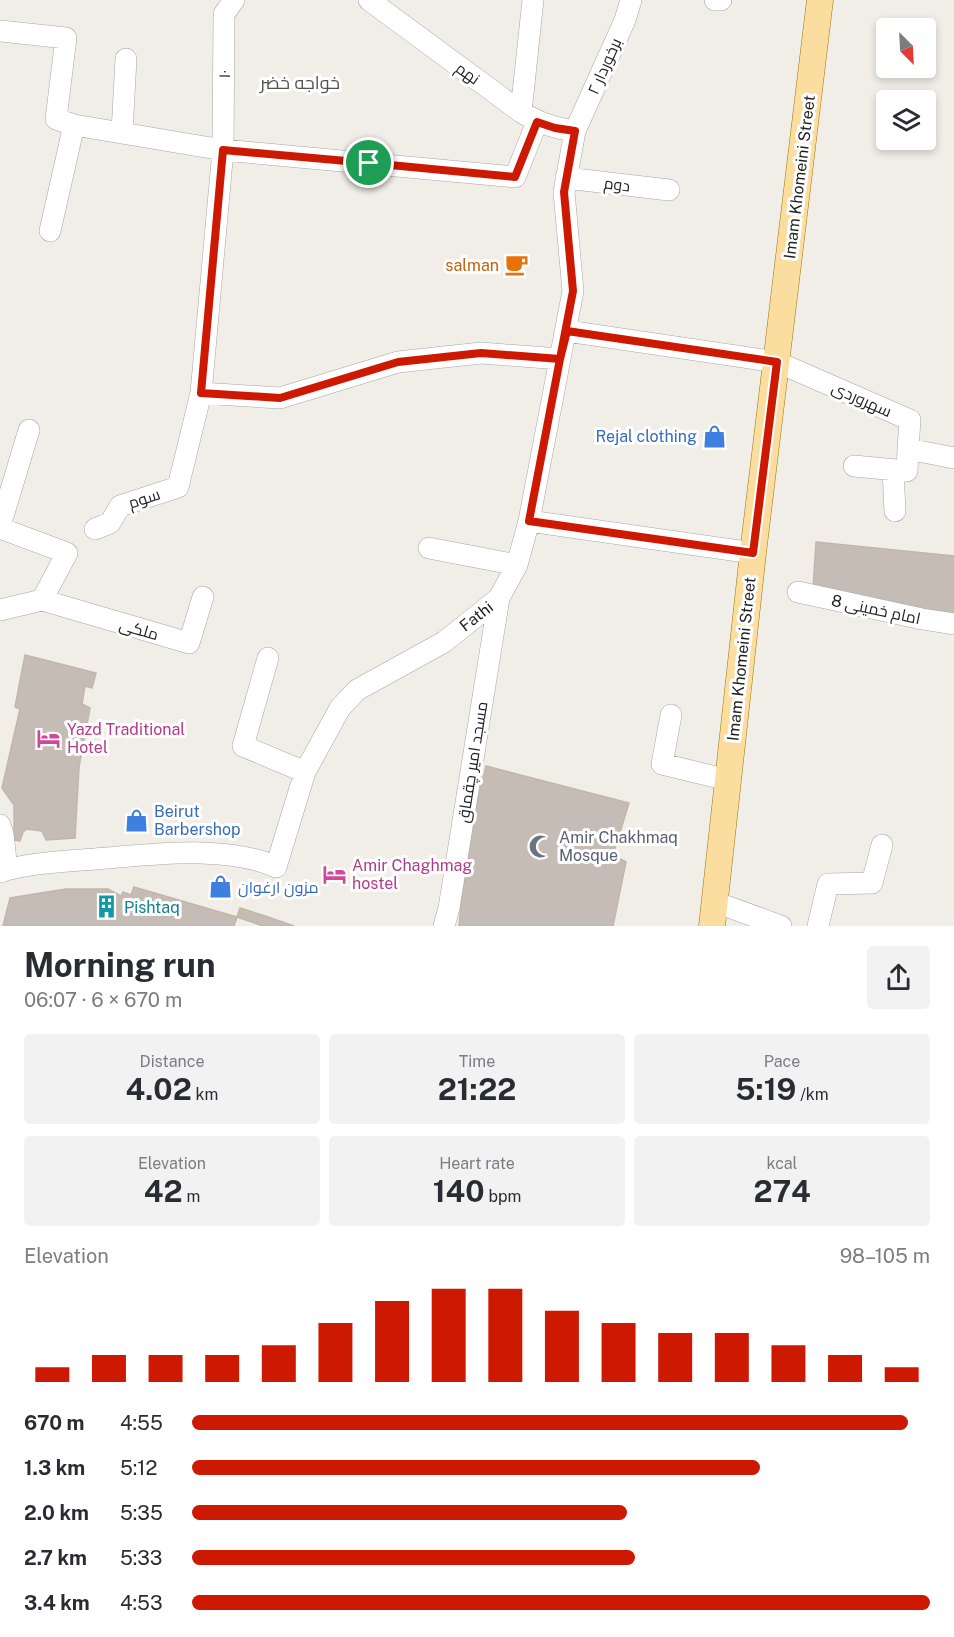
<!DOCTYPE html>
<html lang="en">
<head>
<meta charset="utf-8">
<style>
	:root { --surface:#fff; --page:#f2f2f3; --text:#2b2b33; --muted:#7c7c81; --accent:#cd1802 }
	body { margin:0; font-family:"Public Sans",Cairo,sans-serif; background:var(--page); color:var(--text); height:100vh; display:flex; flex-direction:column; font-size:22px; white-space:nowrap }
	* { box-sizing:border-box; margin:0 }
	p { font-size:20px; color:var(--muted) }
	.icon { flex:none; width:33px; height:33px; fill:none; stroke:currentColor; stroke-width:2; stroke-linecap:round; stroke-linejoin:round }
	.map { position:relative; height:926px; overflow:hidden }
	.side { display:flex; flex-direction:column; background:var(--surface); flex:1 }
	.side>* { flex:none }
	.needle { width:39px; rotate:156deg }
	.buttons { position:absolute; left:876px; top:18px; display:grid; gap:12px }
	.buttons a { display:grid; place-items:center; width:60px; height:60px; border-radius:6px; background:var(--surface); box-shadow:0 3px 9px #0003; font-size:30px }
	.pin { position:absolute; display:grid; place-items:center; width:51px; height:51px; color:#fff; margin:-26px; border:3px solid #fff; border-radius:50%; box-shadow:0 2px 6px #0007 }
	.round { display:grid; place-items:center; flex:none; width:63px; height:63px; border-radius:6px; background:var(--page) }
	.head { display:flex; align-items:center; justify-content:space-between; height:102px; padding:0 24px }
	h1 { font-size:33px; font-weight:700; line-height:45px }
	.stats { display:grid; grid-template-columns:repeat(3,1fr); gap:9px; height:102px; padding:6px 24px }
	.stats div { display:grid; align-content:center; border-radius:6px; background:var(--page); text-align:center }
	.stats b { font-size:30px; font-weight:700 }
	.stats small { font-size:16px; font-weight:400 }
	.stats p { font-size:16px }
	.chart { height:168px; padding:12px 24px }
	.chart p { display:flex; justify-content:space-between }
	.chart svg { width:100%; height:108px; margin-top:6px; stroke:var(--accent); stroke-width:6 }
	ul { padding:0 24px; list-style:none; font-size:20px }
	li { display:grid; grid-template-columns:96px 72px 1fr; align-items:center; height:45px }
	li i { height:15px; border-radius:8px; background:var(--accent) }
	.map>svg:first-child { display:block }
</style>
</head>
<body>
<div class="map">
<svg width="954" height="926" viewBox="0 0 954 926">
	<rect width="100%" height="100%" fill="#f0eee6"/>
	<path fill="#c5bdb5" stroke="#c2b6a8" stroke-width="1.5" d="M 816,542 L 954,556 L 954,619 L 813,589 Z
		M 25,655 L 96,673 L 92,688 L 85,686 L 82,704 L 90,708 L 79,767 L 75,838 L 46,840 L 42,831 L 27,829 L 23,832 L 20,841 L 14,840 L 14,805 L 2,788 L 20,709 L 15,707 Z
		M 486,766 L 629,803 L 613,855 L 626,862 L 613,926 L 459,926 L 468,838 Z
		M 134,887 L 237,917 L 234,926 L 3,926 L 10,898 L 66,889 L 108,889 L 121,896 L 123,892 L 131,895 Z
		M 240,908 L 262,915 L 294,926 L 263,926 L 237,917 Z"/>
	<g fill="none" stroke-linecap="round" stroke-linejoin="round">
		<defs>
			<path id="minor" d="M 369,0 L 521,112 C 539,123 554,128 575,131
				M 715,0 L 721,0
				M 0,31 L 66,38 L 56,119 L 74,125 L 223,150 L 515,177 L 537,122
				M 521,112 L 533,0
				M 122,132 L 126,59
				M 566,178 L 669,190
				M 50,231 L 74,125
				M 567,331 L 777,362 L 910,420 L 908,449 L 954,458
				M 201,393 L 280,398 L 398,362 L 481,353 L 560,359
				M 854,466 L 907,471 L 908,449
				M 893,470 L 895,511
				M 529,521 L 573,291 L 564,192 L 575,131 L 625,20 L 631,0
				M 0,526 L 29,430
				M 0,528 L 67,553 L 42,600 L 0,610
				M 95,529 L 110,523 L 120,506 L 178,487 L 201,393 L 223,150 L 224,14 L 234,0
				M 429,548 L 517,565
				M 798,592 L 922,619 L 954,624
				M 42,600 L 189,643 L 203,597
				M 268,658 L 243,746 L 305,772
				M 671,715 L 662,764 L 728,780
				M 0,825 L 3,834 L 7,870
				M 0,872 C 25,863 68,861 95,859 C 149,855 226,844 276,867 L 305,772 L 340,708 L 357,690 L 444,642 L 499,598 L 517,565 L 529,521 L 753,553
				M 715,902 L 781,926
				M 444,926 L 449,908 L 499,598
				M 818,926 L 828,884 L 872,883 L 882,845"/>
			<path id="major" d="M 712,926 L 753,553 L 820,0"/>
		</defs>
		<use href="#minor" stroke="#a6a6a6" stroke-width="22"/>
		<use href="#major" stroke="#997701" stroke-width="27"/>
		<use href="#minor" stroke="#fff" stroke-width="21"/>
		<use href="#major" stroke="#fbdd9f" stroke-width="26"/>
	</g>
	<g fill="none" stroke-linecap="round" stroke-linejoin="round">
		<defs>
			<path id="route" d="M 369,163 L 515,177 L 537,122 L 555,128 L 575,131 L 564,192 L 573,291 L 529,521 L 753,553 L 777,362 L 567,331 L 560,359 L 481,353 L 398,362 L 280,398 L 201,393 L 223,150 L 369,163"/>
		</defs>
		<use href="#route" stroke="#fff" stroke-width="12"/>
		<use href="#route" stroke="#cd1802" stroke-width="8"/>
	</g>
	<defs>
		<symbol id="cafe-bare" viewBox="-9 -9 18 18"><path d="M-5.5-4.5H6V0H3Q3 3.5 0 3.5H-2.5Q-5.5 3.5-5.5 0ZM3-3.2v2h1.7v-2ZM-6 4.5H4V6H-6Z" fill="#e8710a" stroke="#fff" stroke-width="2.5" paint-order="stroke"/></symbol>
		<symbol id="shop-bare" viewBox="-9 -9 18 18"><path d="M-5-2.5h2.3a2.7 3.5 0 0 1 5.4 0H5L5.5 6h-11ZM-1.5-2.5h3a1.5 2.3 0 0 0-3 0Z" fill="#3f7fe0" stroke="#fff" stroke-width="2.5" paint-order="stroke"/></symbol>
		<symbol id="hotel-bare" viewBox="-9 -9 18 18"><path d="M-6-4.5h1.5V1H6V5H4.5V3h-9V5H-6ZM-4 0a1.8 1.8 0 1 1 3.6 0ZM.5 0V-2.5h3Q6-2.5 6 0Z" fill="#d1479c" stroke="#fff" stroke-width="2.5" paint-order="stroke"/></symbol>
		<symbol id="mosque-bare" viewBox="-9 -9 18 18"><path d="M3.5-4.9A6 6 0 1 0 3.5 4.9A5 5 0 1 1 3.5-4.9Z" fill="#6b7280" stroke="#fff" stroke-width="2.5" paint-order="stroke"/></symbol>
		<symbol id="building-bare" viewBox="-9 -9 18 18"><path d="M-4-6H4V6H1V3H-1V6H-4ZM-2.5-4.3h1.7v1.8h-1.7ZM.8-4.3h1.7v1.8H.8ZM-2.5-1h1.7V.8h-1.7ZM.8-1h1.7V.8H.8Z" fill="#0f9aa8" stroke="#fff" stroke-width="2.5" paint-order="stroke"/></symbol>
	</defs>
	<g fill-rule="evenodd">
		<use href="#cafe-bare" x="500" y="248" width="33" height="33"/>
		<use href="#shop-bare" x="698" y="420" width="33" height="33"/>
		<use href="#hotel-bare" x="32" y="722" width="33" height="33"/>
		<use href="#shop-bare" x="120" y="804" width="33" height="33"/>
		<use href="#mosque-bare" x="524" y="830" width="33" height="33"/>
		<use href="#hotel-bare" x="318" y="858" width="33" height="33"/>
		<use href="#shop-bare" x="204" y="870" width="33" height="33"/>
		<use href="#building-bare" x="90" y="890" width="33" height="33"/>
	</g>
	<g text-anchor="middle" stroke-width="6" stroke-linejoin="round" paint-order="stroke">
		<g font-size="16" fill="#1f1f1f" stroke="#fff">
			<text transform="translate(604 66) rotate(-66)" y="6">برخوردار ۲</text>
			<text transform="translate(468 73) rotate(36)" y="6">نهم</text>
			<text transform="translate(224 74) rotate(-89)" y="6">۱۰</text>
			<text transform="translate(799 177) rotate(-83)" y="6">Imam Khomeini Street</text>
			<text transform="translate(617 184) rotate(7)" y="6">دوم</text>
			<text transform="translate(862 399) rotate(24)" y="6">سهروردی</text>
			<text transform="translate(144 498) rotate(-18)" y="6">سوم</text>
			<text transform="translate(876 609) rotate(12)" y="6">امام خمینی 8</text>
			<text transform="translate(476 616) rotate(-38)" y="6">Fathi</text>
			<text transform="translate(139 629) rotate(16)" y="6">ملکی</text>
			<text transform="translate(741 659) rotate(-84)" y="6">Imam Khomeini Street</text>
			<text transform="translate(472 762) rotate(-81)" y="6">مسجد امیر چقماق</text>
		</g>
		<g font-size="16" fill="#c56008" stroke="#fff" text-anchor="end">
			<text x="499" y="271">salman</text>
		</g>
		<g font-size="16" fill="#366cbe" stroke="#fff" text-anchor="start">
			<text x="697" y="442" text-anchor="end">Rejal clothing</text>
			<text x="154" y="817">Beirut<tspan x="154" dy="18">Barbershop</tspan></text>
			<text x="238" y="893">مزون ارغوان</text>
		</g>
		<g font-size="16" fill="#b23c85" stroke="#fff" text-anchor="start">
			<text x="67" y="735">Yazd Traditional<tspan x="67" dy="18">Hotel</tspan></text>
			<text x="352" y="871">Amir Chaghmag<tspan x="352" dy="18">hostel</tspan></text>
		</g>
		<g font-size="16" fill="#5b616d" stroke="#fff" text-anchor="start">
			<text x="559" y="843">Amir Chakhmaq<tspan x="559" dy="18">Mosque</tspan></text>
		</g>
		<g font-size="16" fill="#0d838f" stroke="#fff" text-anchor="start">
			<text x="124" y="913">Pishtaq</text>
		</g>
		<g font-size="18" fill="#525252" stroke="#fff">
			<text x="300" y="89">خواجه خضر</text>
		</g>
	</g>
</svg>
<div class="buttons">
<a><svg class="needle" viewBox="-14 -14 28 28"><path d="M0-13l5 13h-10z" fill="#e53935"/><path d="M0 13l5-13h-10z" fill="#7c7c81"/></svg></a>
<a><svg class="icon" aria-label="layers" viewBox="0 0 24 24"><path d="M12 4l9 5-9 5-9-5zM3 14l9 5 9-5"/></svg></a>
</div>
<div class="pin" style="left:369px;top:163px;background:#1e9e55"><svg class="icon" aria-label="arrive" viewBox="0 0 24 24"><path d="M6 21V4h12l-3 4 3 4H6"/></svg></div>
</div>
<section class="side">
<div class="head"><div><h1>Morning run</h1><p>06:07 · 6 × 670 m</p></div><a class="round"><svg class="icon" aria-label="share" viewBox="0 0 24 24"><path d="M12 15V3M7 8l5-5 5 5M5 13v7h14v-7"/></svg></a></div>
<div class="stats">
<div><p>Distance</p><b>4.02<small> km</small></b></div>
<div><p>Time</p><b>21:22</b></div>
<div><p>Pace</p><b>5:19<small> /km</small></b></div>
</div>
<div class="stats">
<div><p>Elevation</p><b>42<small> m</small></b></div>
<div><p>Heart rate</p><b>140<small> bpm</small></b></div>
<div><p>kcal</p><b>274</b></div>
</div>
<div class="chart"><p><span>Elevation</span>98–105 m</p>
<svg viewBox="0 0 160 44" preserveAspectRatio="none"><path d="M5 44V38M15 44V33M25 44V33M35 44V33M45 44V29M55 44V20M65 44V11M75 44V6M85 44V6M95 44V15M105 44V20M115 44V24M125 44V24M135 44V29M145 44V33M155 44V38"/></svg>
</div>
<ul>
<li><b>670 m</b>4:55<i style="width:97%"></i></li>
<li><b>1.3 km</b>5:12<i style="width:77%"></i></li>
<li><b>2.0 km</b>5:35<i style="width:59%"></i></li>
<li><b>2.7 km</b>5:33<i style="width:60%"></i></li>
<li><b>3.4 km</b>4:53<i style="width:100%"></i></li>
</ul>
</section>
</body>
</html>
